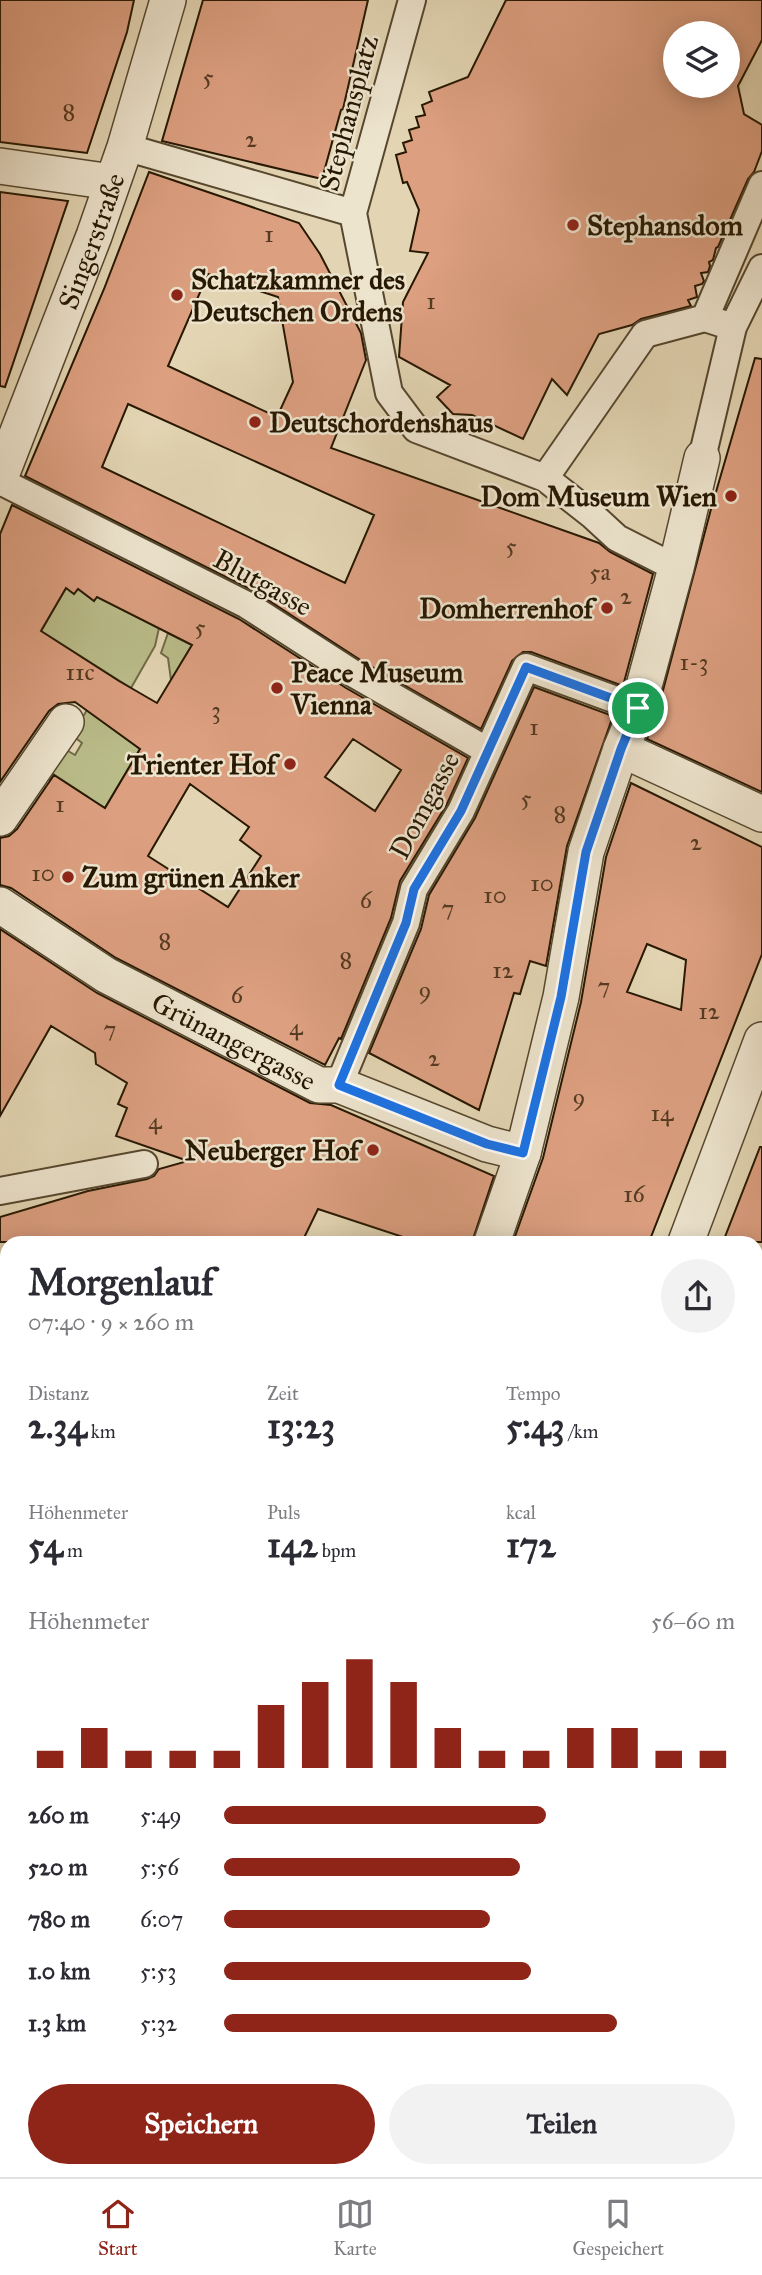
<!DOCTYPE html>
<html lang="de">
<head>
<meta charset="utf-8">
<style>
	:root { --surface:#fff; --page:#f2f2f3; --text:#2b2b33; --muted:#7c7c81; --line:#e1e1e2; --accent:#8f2418 }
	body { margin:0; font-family:"IM FELL Great Primer",serif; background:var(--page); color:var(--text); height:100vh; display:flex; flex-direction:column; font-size:26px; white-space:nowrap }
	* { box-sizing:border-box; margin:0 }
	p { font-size:23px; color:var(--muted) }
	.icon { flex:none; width:38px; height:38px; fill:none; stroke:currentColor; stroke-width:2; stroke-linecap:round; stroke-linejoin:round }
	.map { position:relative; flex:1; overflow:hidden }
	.drawer { position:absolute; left:0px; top:1236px; width:763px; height:942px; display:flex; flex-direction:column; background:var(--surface); border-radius:21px 21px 0 0; box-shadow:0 4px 18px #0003 }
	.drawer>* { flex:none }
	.tools { position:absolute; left:663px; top:21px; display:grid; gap:14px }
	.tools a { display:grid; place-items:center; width:77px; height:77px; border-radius:50%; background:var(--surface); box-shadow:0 4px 18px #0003; font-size:35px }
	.pin { position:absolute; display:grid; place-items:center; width:60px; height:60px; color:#fff; margin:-30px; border:4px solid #fff; border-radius:50%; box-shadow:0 2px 7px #0007 }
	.round { display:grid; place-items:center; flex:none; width:74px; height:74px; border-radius:37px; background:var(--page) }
	.overview { display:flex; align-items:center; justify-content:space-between; height:119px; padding:0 28px }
	h1 { font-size:38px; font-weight:700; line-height:52px }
	.stats { display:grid; grid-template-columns:repeat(3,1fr); gap:10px; height:119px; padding:7px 28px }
	.stats div { display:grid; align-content:center }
	.stats b { font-size:35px; font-weight:700 }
	.stats small { font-size:19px; font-weight:400 }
	.stats p { font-size:19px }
	.chart { height:196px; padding:14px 28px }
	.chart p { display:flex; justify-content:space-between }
	.chart svg { width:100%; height:126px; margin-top:7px; stroke:var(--accent); stroke-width:6 }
	.button { display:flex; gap:14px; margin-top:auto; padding:14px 28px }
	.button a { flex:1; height:80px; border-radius:42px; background:var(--accent); color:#fff; font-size:28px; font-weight:700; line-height:80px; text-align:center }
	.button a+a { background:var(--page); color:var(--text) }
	ul { padding:0 28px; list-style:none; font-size:23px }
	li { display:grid; grid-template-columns:112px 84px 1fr; align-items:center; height:52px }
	li i { height:18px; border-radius:9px; background:var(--accent) }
	.tabs { display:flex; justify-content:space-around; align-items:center; height:98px; border-top:2px solid var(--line); background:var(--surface); font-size:19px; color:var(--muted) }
	.tabs a { display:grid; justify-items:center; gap:4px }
	.tabs .current { color:var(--accent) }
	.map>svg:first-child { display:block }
</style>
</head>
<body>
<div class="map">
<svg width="762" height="2177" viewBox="0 0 762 2177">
	<rect width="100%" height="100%" fill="#e3d5b3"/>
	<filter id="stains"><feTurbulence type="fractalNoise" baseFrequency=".00286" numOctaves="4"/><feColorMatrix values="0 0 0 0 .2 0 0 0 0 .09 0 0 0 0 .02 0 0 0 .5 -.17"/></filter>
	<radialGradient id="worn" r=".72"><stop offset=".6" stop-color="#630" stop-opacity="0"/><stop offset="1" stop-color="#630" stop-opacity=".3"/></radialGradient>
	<path fill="#b9bc89" stroke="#706a46" stroke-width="2" d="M 66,588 L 74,593 L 78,589 L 94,600 L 100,592 L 159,628 L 155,646 L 131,688 L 41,631 Z
		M 168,633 L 192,645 L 171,680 L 168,658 L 161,653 Z
		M 87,710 L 140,749 L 102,813 L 88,797 L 53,774 L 49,780 L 44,776 L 63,748 L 75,755 L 82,743 L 72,735 Z"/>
	<path fill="#dc9f80" stroke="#271802" stroke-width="2" fill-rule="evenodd" d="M 0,0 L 134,0 L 127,32 L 87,153 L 0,142 Z
		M 203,0 L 368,0 L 343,109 L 341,110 L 322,179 L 162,141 Z
		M 506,0 L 762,0 L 762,40 L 738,86 L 744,114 L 762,125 L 762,151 L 754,172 L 748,179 L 718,247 L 716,248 L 713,260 L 709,262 L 710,266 L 708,272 L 701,273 L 704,281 L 702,284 L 695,286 L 697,297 L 688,300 L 691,306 L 641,319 L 632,325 L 599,334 L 567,395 L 552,379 L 523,439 L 472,415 L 453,414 L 437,397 L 450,385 L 399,357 L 403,302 L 428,253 L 410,251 L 419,210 L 407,182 L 403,183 L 396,155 L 406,152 L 403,143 L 412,140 L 409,130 L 419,127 L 416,117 L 425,115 L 422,105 L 432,101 L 429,92 L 468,77 ZM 676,33 L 728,33 L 728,86 L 676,86 Z
		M 149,172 L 299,223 L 320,254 L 361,333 L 366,360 L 331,448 L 599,543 L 610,552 L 653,574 L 623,686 L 531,652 L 523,652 L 512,661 L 481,729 L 362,661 L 254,591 L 25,476 L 104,289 ZM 208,274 L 278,297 L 293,382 L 277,417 L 168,366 ZM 128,404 L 374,515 L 345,583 L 102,467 Z
		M 0,192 L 68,201 L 5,387 L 0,386 Z
		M 755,358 L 762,359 L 762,792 L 647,739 L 657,713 L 711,509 Z
		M 12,505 L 239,619 L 346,688 L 468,758 L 447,804 L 400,881 L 391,918 L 341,1039 L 339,1038 L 325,1065 L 116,958 L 11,888 L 0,885 L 0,838 L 9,836 L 17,829 L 54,775 L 105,808 L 140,749 L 75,702 L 58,704 L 49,711 L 0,782 L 0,534 ZM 66,588 L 74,594 L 78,589 L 94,601 L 97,597 L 192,645 L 157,703 L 119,681 L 41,631 ZM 353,739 L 401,770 L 375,811 L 325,777 ZM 190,784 L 249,827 L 240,840 L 261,856 L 228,907 L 148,856 Z
		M 534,687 L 613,716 L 567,846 L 546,966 L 530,961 L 520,994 L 514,993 L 479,1110 L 369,1053 L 421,929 L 429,895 L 475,818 Z
		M 631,783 L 762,847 L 762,954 L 649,1242 L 513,1242 L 543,1158 L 581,1002 L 606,857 ZM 647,944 L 686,960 L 681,1010 L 627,992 Z
		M 0,929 L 97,993 L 310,1103 L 331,1105 L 494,1176 L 472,1242 L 418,1242 L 318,1209 L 302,1242 L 0,1242 L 0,1217 L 88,1191 L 147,1179 L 154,1176 L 159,1169 L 188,1161 L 116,1136 L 127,1108 L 118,1104 L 127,1083 L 96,1064 L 95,1053 L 51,1026 L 0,1116 Z
		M 760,1147 L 762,1147 L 762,1242 L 723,1242 Z"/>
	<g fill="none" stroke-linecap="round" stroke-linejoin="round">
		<defs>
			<path id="pedestrian" d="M 412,0 L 353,213 L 389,393 L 416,429 L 545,478 L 645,334 L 705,318 L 733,327
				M 125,147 L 353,213
				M 705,318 L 762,185
				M 702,458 L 733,327 L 762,268
				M 545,478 L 592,515 L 617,538 L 676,568
				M 0,481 L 247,605 L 354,674 L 488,751
				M 339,1085 L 406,923 L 414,889 L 461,811 L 526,667 L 638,708
				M 0,1191 L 144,1164
				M 0,2061 L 7,2065
				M 213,2170 L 226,2177"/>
			<g id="minor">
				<path d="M 0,166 L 112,182"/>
				<path id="s1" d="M 0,478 L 94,236 L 125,147 L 168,0"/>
				<path d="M 621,749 L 762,814"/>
				<path d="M 0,818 L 66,722"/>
				<path id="s2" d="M 0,905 L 106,975 L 319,1085 L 339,1085 L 487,1144 L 523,1153"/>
				<path d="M 492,1242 L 523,1153 L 561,997 L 586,852 L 621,749 L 638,708 L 676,568 L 702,458"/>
				<path d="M 686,1242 L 762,1040"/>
				<path d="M 0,1466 L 7,1469"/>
				<path d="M 0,1646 L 7,1632"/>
				<path d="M 756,1883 L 762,1868"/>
				<path d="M 756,2045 L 762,2045"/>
				<path d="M 53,2177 L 56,2170"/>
				<path d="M 417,2177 L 419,2170"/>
				<path d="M 677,2177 L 680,2170"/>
			</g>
		</defs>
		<use href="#pedestrian" stroke="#56472e" stroke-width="30"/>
		<use href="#minor" stroke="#56472e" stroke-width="38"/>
		<use href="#pedestrian" stroke="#ede4ce" stroke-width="26"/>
		<use href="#minor" stroke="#ede4ce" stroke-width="35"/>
	</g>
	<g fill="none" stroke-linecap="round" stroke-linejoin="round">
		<defs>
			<path id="route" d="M 526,667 L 638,708 L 621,749 L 586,852 L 561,997 L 523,1153 L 487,1144 L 339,1085 L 406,923 L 414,889 L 461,811 Z"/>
		</defs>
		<use href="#route" stroke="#fff" stroke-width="14"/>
		<use href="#route" stroke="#1a73e8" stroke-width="9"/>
	</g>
	<g fill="#8f2418" stroke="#ede4ce" stroke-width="2.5">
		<circle cx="573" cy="225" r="7"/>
		<circle cx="177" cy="295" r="7"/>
		<circle cx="255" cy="422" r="7"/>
		<circle cx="731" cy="496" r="7"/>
		<circle cx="607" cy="608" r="7"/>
		<circle cx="277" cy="688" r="7"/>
		<circle cx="290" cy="764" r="7"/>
		<circle cx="68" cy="877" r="7"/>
		<circle cx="373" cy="1150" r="7"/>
	</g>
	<g text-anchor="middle" stroke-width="5" stroke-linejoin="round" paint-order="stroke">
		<g font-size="24" fill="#543a22">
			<text x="208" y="85">5</text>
			<text x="69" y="120">8</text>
			<text x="251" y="147">2</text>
			<text x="269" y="242">1</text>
			<text x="431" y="309">1</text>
			<text x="511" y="554">5</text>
			<text x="600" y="580">5a</text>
			<text x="626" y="604">2</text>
			<text x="200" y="635">5</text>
			<text x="694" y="670">1-3</text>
			<text x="80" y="680">11c</text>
			<text x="216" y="718">3</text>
			<text x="534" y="735">1</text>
			<text x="526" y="806">5</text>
			<text x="60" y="812">1</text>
			<text x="560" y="822">8</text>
			<text x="696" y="850">2</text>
			<text x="43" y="881">10</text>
			<text x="542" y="891">10</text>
			<text x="495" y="903">10</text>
			<text x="366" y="908">6</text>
			<text x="448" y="916">7</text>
			<text x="165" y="949">8</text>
			<text x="346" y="968">8</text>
			<text x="503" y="978">12</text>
			<text x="604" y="994">7</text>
			<text x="425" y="998">9</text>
			<text x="237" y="1003">6</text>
			<text x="709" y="1019">12</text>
			<text x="296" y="1035">4</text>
			<text x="110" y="1037">7</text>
			<text x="434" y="1066">2</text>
			<text x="579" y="1105">9</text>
			<text x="662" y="1121">14</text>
			<text x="155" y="1129">4</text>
			<text x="634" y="1202">16</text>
		</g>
		<g font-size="28" fill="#271802" stroke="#ede4ce">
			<text transform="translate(348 113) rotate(-75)" y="10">Stephansplatz</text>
			<text dy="10" stroke="none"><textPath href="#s1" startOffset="254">Singerstraße</textPath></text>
			<text transform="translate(263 582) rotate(29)" y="10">Blutgasse</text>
			<text transform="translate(424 805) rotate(-62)" y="10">Domgasse</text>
			<text dy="10" stroke="none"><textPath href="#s2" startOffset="271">Grünangergasse</textPath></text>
		</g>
		<g font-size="28" font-weight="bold" fill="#271802" stroke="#ede4ce" text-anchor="start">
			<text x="587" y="235">Stephansdom</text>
			<text x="191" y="289">Schatzkammer des<tspan x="191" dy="32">Deutschen Ordens</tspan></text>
			<text x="269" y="432">Deutschordenshaus</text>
			<text x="717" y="506" text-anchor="end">Dom Museum Wien</text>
			<text x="593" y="618" text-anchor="end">Domherrenhof</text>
			<text x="291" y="682">Peace Museum<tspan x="291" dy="32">Vienna</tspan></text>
			<text x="276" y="774" text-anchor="end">Trienter Hof</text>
			<text x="82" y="887">Zum grünen Anker</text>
			<text x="359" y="1160" text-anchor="end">Neuberger Hof</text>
		</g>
	</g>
	<rect width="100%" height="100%" filter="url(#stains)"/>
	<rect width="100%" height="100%" fill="url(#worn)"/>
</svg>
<div class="tools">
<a><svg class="icon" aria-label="layers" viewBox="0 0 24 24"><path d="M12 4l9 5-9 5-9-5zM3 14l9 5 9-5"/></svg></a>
</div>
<div class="pin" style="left:638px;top:708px;background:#1e9e55"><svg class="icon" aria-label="arrive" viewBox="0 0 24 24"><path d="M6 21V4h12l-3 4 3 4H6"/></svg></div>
<section class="drawer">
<div class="overview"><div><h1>Morgenlauf</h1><p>07:40 · 9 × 260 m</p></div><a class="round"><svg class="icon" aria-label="share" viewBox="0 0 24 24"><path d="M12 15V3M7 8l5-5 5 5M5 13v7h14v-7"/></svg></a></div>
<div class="stats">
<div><p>Distanz</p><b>2.34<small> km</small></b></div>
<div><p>Zeit</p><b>13:23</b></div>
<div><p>Tempo</p><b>5:43<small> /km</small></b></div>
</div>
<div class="stats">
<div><p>Höhenmeter</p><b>54<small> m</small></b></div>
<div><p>Puls</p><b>142<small> bpm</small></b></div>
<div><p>kcal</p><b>172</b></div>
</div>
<div class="chart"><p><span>Höhenmeter</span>56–60 m</p>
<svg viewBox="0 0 160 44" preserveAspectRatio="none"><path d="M5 44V38M15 44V30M25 44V38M35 44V38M45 44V38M55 44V22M65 44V14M75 44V6M85 44V14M95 44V30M105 44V38M115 44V38M125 44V30M135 44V30M145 44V38M155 44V38"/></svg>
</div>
<ul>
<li><b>260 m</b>5:49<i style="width:63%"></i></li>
<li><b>520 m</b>5:56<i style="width:58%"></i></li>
<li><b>780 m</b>6:07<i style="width:52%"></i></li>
<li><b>1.0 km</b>5:53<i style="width:60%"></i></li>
<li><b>1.3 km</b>5:32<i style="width:77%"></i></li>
</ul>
<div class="button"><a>Speichern</a><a>Teilen</a></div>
</section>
</div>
<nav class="tabs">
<a class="current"><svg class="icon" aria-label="home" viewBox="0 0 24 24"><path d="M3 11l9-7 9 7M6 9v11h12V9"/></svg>Start</a>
<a><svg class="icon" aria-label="map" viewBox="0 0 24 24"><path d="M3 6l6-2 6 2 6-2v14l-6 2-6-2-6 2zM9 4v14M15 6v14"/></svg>Karte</a>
<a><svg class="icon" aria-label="saved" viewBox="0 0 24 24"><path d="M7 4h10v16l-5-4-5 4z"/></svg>Gespeichert</a>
</nav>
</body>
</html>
